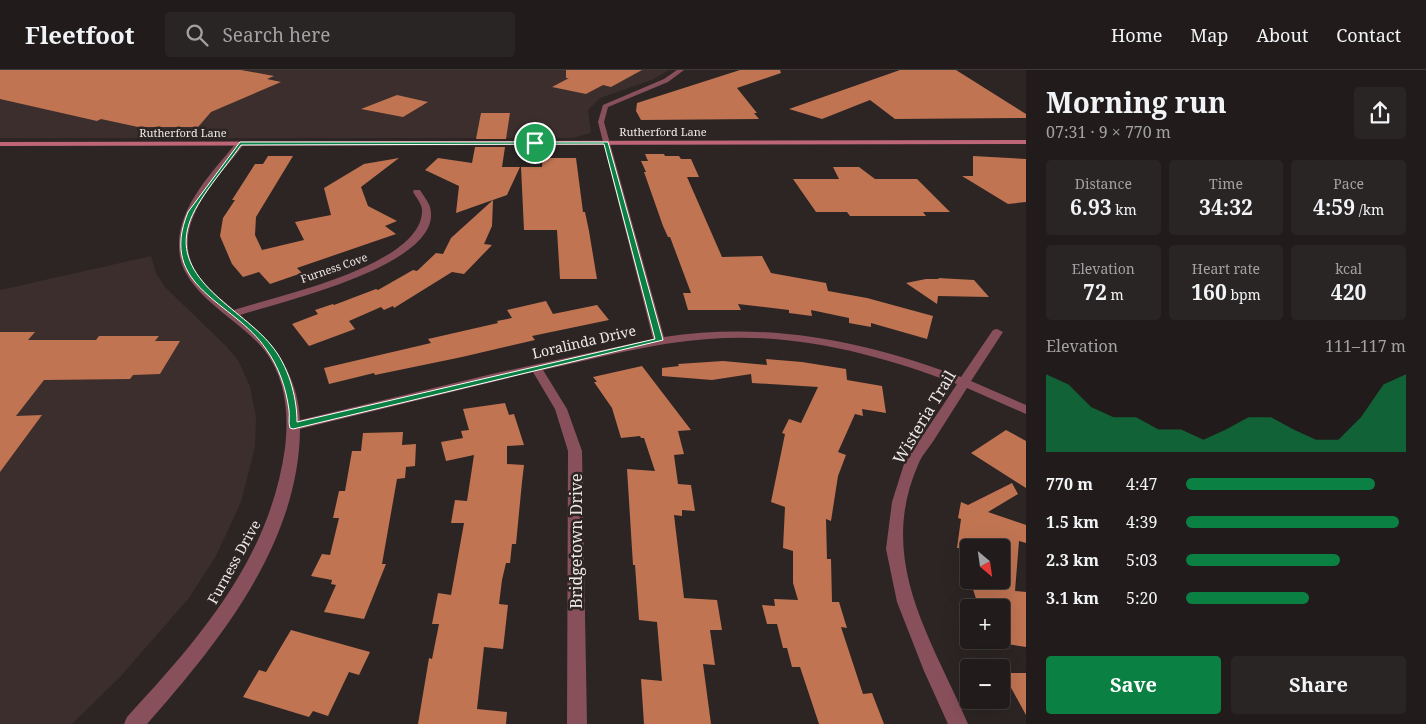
<!DOCTYPE html>
<html lang="en">
<head>
<meta charset="utf-8">
<style>
	:root { --surface:#211c1b; --page:#292524; --text:#f1f3f6; --muted:#a2a1a3; --line:#3e3a3a; --accent:#0b8043 }
	body { margin:0; font-family:"Noto Serif",serif; background:var(--page); color:var(--text); height:100vh; display:flex; flex-direction:column; font-size:19px; white-space:nowrap }
	* { box-sizing:border-box; margin:0 }
	p { font-size:16px; color:var(--muted) }
	.icon { flex:none; width:28px; height:28px; fill:none; stroke:currentColor; stroke-width:2; stroke-linecap:round; stroke-linejoin:round }
	.map { position:relative; flex:1; overflow:hidden }
	.drawer { display:flex; flex-direction:column; background:var(--surface); width:400px }
	.drawer>* { flex:none }
	.needle { width:32px; rotate:151deg }
	.buttons { position:absolute; left:960px; top:469px; display:grid; gap:10px }
	.buttons a { display:grid; place-items:center; width:50px; height:50px; border-radius:5px; background:var(--surface); box-shadow:0 5px 20px #0002,0 0 0 1px var(--line); font-size:25px }
	.pin { position:absolute; display:grid; place-items:center; width:42px; height:42px; color:#fff; margin:-21px; border:2px solid #fff; border-radius:50%; box-shadow:0 1px 5px #0007 }
	.round { display:grid; place-items:center; flex:none; width:52px; height:52px; border-radius:5px; background:var(--page) }
	.headline { display:flex; align-items:center; justify-content:space-between; height:85px; padding:0 20px }
	h1 { font-size:28px; font-weight:700; line-height:38px }
	.metrics { display:grid; grid-template-columns:repeat(3,1fr); gap:8px; height:85px; padding:5px 20px }
	.metrics div { display:grid; align-content:center; border-radius:5px; background:var(--page); text-align:center }
	.metrics b { font-size:21px; font-weight:700 }
	.metrics small { font-size:14px; font-weight:400 }
	.metrics p { font-size:14px }
	.chart { height:140px; padding:10px 20px }
	.chart p { display:flex; justify-content:space-between }
	.chart svg { width:100%; height:90px; margin-top:5px; fill:var(--accent); opacity:.7 }
	.primary-button { display:flex; gap:10px; margin-top:auto; padding:10px 20px }
	.primary-button a { flex:1; height:58px; border-radius:5px; background:var(--accent); color:#fff; font-size:20px; font-weight:700; line-height:58px; text-align:center }
	.primary-button a+a { background:var(--page); color:var(--text) }
	ul { padding:0 20px; list-style:none; font-size:16px }
	li { display:grid; grid-template-columns:80px 60px 1fr; align-items:center; height:38px }
	li i { height:12px; border-radius:6px; background:var(--accent) }
	header { display:flex; align-items:center; gap:30px; box-sizing:border-box; height:70px; padding:0 25px; background:var(--surface); border-bottom:1px solid var(--line) }
	header strong { font-size:24px }
	nav { display:flex; gap:28px; margin-inline-start:auto; font-size:18px }
	.search { width:350px; height:45px; background:var(--page); display:flex; align-items:center; gap:12px; box-sizing:border-box; padding:0 18px; border-radius:5px; color:var(--muted); font-size:19px }
	main { display:flex; flex:1; min-height:0 }
	.map>svg:first-child { display:block }
</style>
</head>
<body>
<header>
<strong>Fleetfoot</strong>
<div class="search"><svg class="icon" aria-label="search" viewBox="0 0 24 24"><circle cx="10" cy="10" r="6"/><path d="M15 15l6 6"/></svg>Search here</div>
<nav><a>Home</a><a>Map</a><a>About</a><a>Contact</a></nav>
</header>
<main>
<div class="map">
<svg width="1026" height="654" viewBox="0 0 1026 654">
	<rect width="100%" height="100%" fill="#2c2524"/>
	<path fill="#3b2e2c" d="M 0,0 L 669,0 L 652,10 L 600,28 L 588,40 L 591,63 L 573,68 L 0,68 Z
		M 151,186 L 156,203 L 165,217 L 226,276 L 238,290 L 250,316 L 256,347 L 255,377 L 241,432 L 216,486 L 189,528 L 121,606 L 72,654 L 0,654 L 0,220 Z"/>
	<path fill="#c07452" d="M 0,0 L 241,0 L 274,6 L 267,9 L 281,12 L 211,42 L 198,57 L 138,57 L 101,49 L 97,51 L 0,29 Z
		M 566,0 L 642,0 L 611,17 L 603,15 L 586,24 L 552,17 L 569,8 L 566,8 Z
		M 740,0 L 780,0 L 781,3 L 737,18 L 757,43 L 754,43 L 759,49 L 641,50 L 636,41 L 637,33 Z
		M 900,0 L 956,0 L 1026,44 L 1026,48 L 895,49 L 870,30 L 822,49 L 789,39 Z
		M 397,25 L 428,32 L 403,47 L 361,39 Z
		M 481,43 L 510,43 L 506,69 L 476,69 Z
		M 475,77 L 505,77 L 502,97 L 520,97 L 507,125 L 456,143 L 459,116 L 425,100 L 438,88 L 472,93 Z
		M 645,84 L 664,84 L 665,86 L 679,86 L 681,89 L 691,89 L 699,107 L 687,107 L 722,187 L 762,186 L 771,203 L 826,213 L 828,221 L 867,228 L 933,246 L 927,269 L 871,253 L 871,257 L 849,253 L 849,248 L 811,240 L 812,246 L 789,243 L 789,240 L 738,234 L 741,240 L 688,240 L 683,223 L 691,223 L 670,167 L 668,167 L 663,156 L 644,102 L 646,102 L 641,91 L 648,91 Z
		M 268,86 L 293,86 L 256,147 L 255,165 L 262,180 L 304,170 L 295,152 L 331,145 L 324,118 L 364,94 L 399,88 L 361,117 L 368,136 L 397,151 L 385,156 L 396,164 L 297,198 L 302,203 L 270,214 L 259,202 L 243,207 L 232,194 L 220,166 L 223,148 L 235,130 L 232,130 L 255,94 L 263,94 Z
		M 973,86 L 1026,89 L 1026,132 L 1008,134 L 962,106 L 973,106 Z
		M 543,88 L 576,88 L 583,142 L 585,142 L 589,161 L 597,209 L 560,209 L 557,160 L 524,160 L 521,97 L 542,97 Z
		M 833,97 L 859,97 L 875,109 L 917,109 L 950,142 L 923,142 L 926,146 L 850,146 L 847,142 L 816,142 L 793,109 L 839,109 Z
		M 493,130 L 492,156 L 484,174 L 492,175 L 464,204 L 452,202 L 394,238 L 393,236 L 384,240 L 381,237 L 349,251 L 355,259 L 309,276 L 292,254 L 318,244 L 315,240 L 333,234 L 334,235 L 376,219 L 378,220 L 413,200 L 417,201 L 436,183 L 443,184 L 451,168 Z
		M 938,208 L 974,210 L 989,227 L 938,226 L 937,234 L 906,213 L 926,209 L 939,209 Z
		M 546,231 L 553,244 L 597,235 L 609,250 L 532,266 L 535,270 L 462,287 L 375,305 L 374,303 L 329,314 L 324,298 L 431,273 L 428,269 L 498,253 L 497,251 L 512,248 L 507,240 Z
		M 0,262 L 35,262 L 28,270 L 96,270 L 99,266 L 159,266 L 155,271 L 180,271 L 160,304 L 133,305 L 130,309 L 44,310 L 16,346 L 42,345 L 0,402 Z
		M 766,289 L 802,292 L 846,299 L 847,310 L 882,316 L 886,343 L 862,339 L 863,346 L 855,344 L 838,382 L 846,385 L 838,406 L 831,451 L 826,449 L 827,489 L 831,489 L 832,532 L 839,532 L 847,558 L 841,557 L 863,624 L 872,623 L 884,654 L 819,654 L 800,597 L 792,597 L 787,578 L 783,578 L 777,554 L 767,554 L 762,535 L 775,536 L 774,529 L 798,530 L 793,513 L 793,481 L 783,478 L 785,437 L 771,432 L 785,364 L 782,363 L 789,349 L 801,353 L 818,317 L 752,313 L 751,304 L 712,310 L 662,306 L 662,298 L 679,296 L 678,294 L 723,291 L 767,295 Z
		M 642,296 L 691,360 L 678,361 L 684,384 L 674,385 L 678,414 L 691,415 L 695,441 L 682,440 L 682,446 L 674,445 L 684,528 L 717,530 L 722,560 L 710,560 L 715,595 L 703,594 L 711,654 L 644,654 L 641,609 L 662,611 L 657,552 L 639,550 L 635,495 L 633,495 L 627,399 L 655,401 L 644,368 L 641,368 L 640,366 L 621,368 L 612,338 L 594,312 L 597,312 L 593,307 Z
		M 505,333 L 509,345 L 514,344 L 524,375 L 507,376 L 507,394 L 524,395 L 522,412 L 516,474 L 512,474 L 510,493 L 506,493 L 502,510 L 499,534 L 508,535 L 503,579 L 484,577 L 477,639 L 507,642 L 506,654 L 418,654 L 429,588 L 432,589 L 439,554 L 432,554 L 438,523 L 451,525 L 464,453 L 451,453 L 455,430 L 467,431 L 474,385 L 446,391 L 441,372 L 463,368 L 461,361 L 469,360 L 463,339 Z
		M 1006,360 L 1026,371 L 1026,418 L 971,383 Z
		M 403,362 L 402,375 L 416,374 L 415,396 L 406,397 L 405,408 L 397,409 L 382,494 L 386,494 L 364,549 L 324,542 L 336,515 L 331,514 L 332,510 L 311,506 L 322,484 L 330,485 L 339,448 L 333,448 L 339,421 L 345,421 L 352,381 L 361,381 L 363,363 Z
		M 1012,413 L 1018,424 L 988,442 L 1026,455 L 1026,473 L 1019,471 L 1015,521 L 1026,522 L 1026,577 L 1001,573 L 1001,538 L 979,538 L 970,510 L 1001,510 L 1001,478 L 957,478 L 961,449 L 958,448 L 961,432 L 968,435 Z
		M 291,560 L 370,582 L 359,605 L 349,602 L 328,646 L 313,641 L 309,647 L 243,627 L 259,600 L 266,602 Z
		M 1003,603 L 1026,603 L 1026,645 Z"/>
	<g fill="none" stroke-linecap="round" stroke-linejoin="round">
		<path fill="#88505b" fill-rule="evenodd" d="M 677,0 L 684,0 L 668,12 L 608,37 L 604,52 L 664,267 C 769,251 863,271 961,307 L 993,260 L 997,259 L 1003,262 L 971,311 L 1026,335 L 1026,344 L 967,318 C 956,335 945,353 934,370 C 929,378 921,386 918,395 C 876,491 932,569 968,654 L 948,654 L 924,601 L 897,532 L 886,479 L 892,432 L 904,394 L 957,314 C 877,284 794,262 708,269 C 652,273 598,288 543,300 L 567,339 L 582,381 L 587,654 L 567,654 L 568,381 L 555,339 L 533,302 L 300,359 C 299,474 219,572 147,654 L 124,654 L 127,647 C 200,568 270,488 285,378 C 289,344 286,309 265,281 C 242,251 187,226 180,187 C 172,142 211,104 237,72 L 244,74 C 218,109 168,155 196,202 C 205,217 221,229 234,240 C 276,226 425,195 422,139 C 421,133 416,127 413,122 L 414,120 L 420,120 C 423,125 428,131 430,137 C 446,195 279,232 240,245 C 274,273 298,305 300,350 L 492,304 L 653,269 L 598,52 L 603,35 L 664,9 Z"/>
		<path fill="#be6578" fill-rule="evenodd" d="M 1026,70 L 1026,74 L 0,76 L 0,72 Z"/>
	</g>
	<path fill="#0b8043" stroke="#fff" fill-rule="evenodd" d="M 240,72 L 608,72 L 663,270 L 293,359 L 290,358 C 288,352 290,346 289,340 C 286,318 279,297 266,279 C 234,231 157,218 188,142 ZM 604,74 L 655,269 L 297,352 C 297,326 288,295 271,275 C 242,239 171,210 189,154 C 196,130 226,97 241,75 Z"/>
	<g text-anchor="middle" stroke-width="5" stroke-linejoin="round" paint-order="stroke">
		<g font-size="11" fill="#ede8e7" stroke="#2c2524">
			<text x="663" y="66">Rutherford Lane</text>
			<text x="183" y="67">Rutherford Lane</text>
			<text transform="translate(334 198) rotate(-19)" y="4">Furness Cove</text>
		</g>
		<g font-size="14" fill="#ede8e7" stroke="#2c2524">
			<text transform="translate(584 272) rotate(-13)" y="5">Loralinda Drive</text>
			<text transform="translate(234 492) rotate(-61)" y="5">Furness Drive</text>
		</g>
		<g font-size="16" fill="#ede8e7" stroke="#2c2524">
			<text transform="translate(924 347) rotate(-59)" y="6">Wisteria Trail</text>
			<text transform="translate(576 471) rotate(-90)" y="6">Bridgetown Drive</text>
		</g>
	</g>
</svg>
<div class="buttons">
<a><svg class="needle" viewBox="-14 -14 28 28"><path d="M0-13l5 13h-10z" fill="#e53935"/><path d="M0 13l5-13h-10z" fill="#a2a1a3"/></svg></a>
<a>+</a>
<a>−</a>
</div>
<div class="pin" style="left:535px;top:73px;background:#1e9e55"><svg class="icon" aria-label="arrive" viewBox="0 0 24 24"><path d="M6 21V4h12l-3 4 3 4H6"/></svg></div>
</div>
<section class="drawer">
<div class="headline"><div><h1>Morning run</h1><p>07:31 · 9 × 770 m</p></div><a class="round"><svg class="icon" aria-label="share" viewBox="0 0 24 24"><path d="M12 15V3M7 8l5-5 5 5M5 13v7h14v-7"/></svg></a></div>
<div class="metrics">
<div><p>Distance</p><b>6.93<small> km</small></b></div>
<div><p>Time</p><b>34:32</b></div>
<div><p>Pace</p><b>4:59<small> /km</small></b></div>
</div>
<div class="metrics">
<div><p>Elevation</p><b>72<small> m</small></b></div>
<div><p>Heart rate</p><b>160<small> bpm</small></b></div>
<div><p>kcal</p><b>420</b></div>
</div>
<div class="chart"><p><span>Elevation</span>111–117 m</p>
<svg viewBox="0 0 160 44" preserveAspectRatio="none"><path d="M0 44V6L10 11L20 22L30 27L40 27L50 33L60 33L70 38L80 33L90 27L100 27L110 33L120 38L130 38L140 27L150 11L160 6V44z"/></svg>
</div>
<ul>
<li><b>770 m</b>4:47<i style="width:86%"></i></li>
<li><b>1.5 km</b>4:39<i style="width:97%"></i></li>
<li><b>2.3 km</b>5:03<i style="width:70%"></i></li>
<li><b>3.1 km</b>5:20<i style="width:56%"></i></li>
</ul>
<div class="primary-button"><a>Save</a><a>Share</a></div>
</section>
</main>
</body>
</html>
